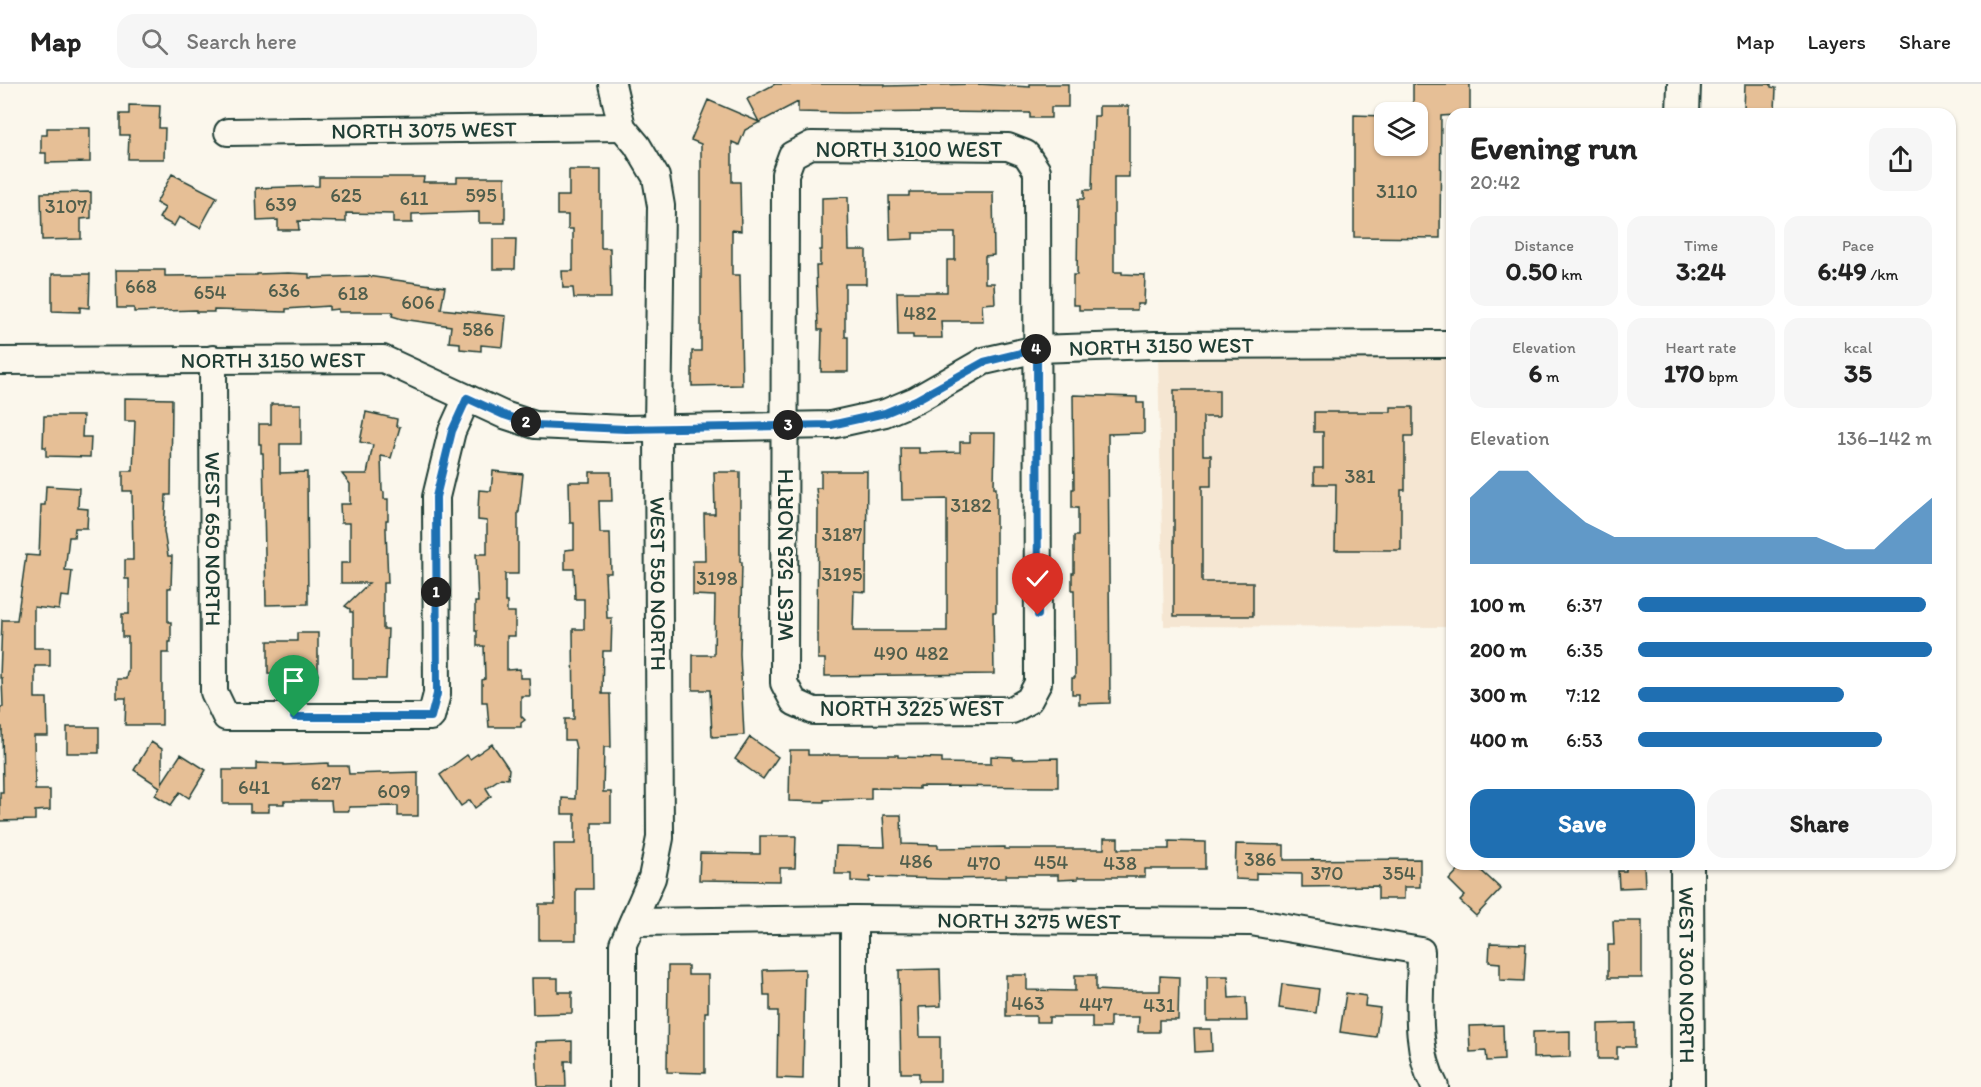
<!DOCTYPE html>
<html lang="en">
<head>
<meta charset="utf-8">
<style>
	:root { --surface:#fff; --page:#f6f6f6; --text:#222; --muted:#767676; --line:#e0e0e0; --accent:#1f6fb2 }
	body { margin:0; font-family:Itim,sans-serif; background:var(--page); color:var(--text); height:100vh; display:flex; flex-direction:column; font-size:22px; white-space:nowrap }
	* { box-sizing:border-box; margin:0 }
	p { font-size:20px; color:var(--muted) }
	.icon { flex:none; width:33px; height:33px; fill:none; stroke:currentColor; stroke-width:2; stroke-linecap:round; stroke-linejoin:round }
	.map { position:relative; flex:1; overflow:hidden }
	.side { position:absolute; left:1446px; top:24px; width:510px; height:762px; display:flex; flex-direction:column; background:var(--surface); border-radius:18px; box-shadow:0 2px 4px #0004 }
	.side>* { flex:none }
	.tools { position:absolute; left:1374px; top:18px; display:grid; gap:12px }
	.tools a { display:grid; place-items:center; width:54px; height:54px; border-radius:12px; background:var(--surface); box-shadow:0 2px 4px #0004; font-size:30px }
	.pin { position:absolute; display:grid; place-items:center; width:51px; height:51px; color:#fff; margin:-62px -26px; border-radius:50% 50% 50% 0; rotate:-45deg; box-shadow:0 0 6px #0007 }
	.pin .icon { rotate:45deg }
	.km { position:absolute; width:30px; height:30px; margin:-15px; border-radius:50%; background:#222; color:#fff; font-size:16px; line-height:30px; text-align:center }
	.round { display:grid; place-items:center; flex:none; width:63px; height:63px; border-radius:18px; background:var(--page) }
	.head { display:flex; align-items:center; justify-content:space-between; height:102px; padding:0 24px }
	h1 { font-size:33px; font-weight:800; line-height:45px }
	.figures { display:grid; grid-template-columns:repeat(3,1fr); gap:9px; height:102px; padding:6px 24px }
	.figures div { display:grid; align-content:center; border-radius:15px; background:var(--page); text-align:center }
	.figures b { font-size:26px; font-weight:800 }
	.figures small { font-size:16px; font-weight:400 }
	.figures p { font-size:16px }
	.chart { height:168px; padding:12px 24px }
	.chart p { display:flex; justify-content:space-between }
	.chart svg { width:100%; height:108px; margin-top:6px; fill:var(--accent); opacity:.7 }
	.action { display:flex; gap:12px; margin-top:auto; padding:12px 24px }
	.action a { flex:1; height:69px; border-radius:18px; background:var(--accent); color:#fff; font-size:24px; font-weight:800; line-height:69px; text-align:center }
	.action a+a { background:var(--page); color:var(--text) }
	ul { padding:0 24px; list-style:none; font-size:20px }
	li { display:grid; grid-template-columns:96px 72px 1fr; align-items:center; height:45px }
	li i { height:15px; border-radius:8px; background:var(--accent) }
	header { display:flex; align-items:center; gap:36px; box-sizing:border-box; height:84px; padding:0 30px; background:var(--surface); border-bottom:2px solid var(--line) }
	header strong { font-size:28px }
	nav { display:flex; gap:33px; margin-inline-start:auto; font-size:21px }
	.search { width:420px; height:54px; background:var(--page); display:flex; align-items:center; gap:15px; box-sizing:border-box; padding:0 21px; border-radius:18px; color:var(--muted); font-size:22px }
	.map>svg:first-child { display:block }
</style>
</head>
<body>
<header>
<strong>Map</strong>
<div class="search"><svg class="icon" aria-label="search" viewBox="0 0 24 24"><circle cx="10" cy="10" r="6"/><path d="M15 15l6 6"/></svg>Search here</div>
<nav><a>Map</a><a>Layers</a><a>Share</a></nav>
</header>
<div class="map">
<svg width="1981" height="1003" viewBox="0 0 1981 1003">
	<rect width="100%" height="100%" fill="#fbf7ec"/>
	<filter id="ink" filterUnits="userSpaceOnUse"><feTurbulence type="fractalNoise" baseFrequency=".0167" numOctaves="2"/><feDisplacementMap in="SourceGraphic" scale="12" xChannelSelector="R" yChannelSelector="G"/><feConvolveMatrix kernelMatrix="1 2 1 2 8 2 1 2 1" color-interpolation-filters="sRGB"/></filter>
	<g filter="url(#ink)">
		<path fill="#f5e6d2" d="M 1158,272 L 1452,273 L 1452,543 L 1164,542 Z"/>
		<path fill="#e6bf96" stroke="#1f3d34" stroke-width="1.5" d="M 775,0 L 885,0 L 885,2 L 978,0 L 1030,3 L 1030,0 L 1068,0 L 1068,23 L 1051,23 L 1051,34 L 1030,34 L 1030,29 L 939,28 L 843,29 L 798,28 L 798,18 L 745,46 L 739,61 L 732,58 L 732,98 L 740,98 L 741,147 L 732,146 L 732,191 L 740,191 L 742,301 L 692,302 L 692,267 L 701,267 L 701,60 L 691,56 L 708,16 L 759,38 L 747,15 Z
			M 1413,0 L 1470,0 L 1470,30 L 1441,32 L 1440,154 L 1354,153 L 1354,31 L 1384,32 L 1384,62 L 1418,62 L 1418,28 L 1413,28 Z
			M 1745,0 L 1771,0 L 1771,3 L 1776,4 L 1775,26 L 1744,25 Z
			M 129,21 L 160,22 L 159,44 L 165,44 L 164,75 L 128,75 L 129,51 L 120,51 L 120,30 L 129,30 Z
			M 1099,22 L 1129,22 L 1129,93 L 1114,93 L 1114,188 L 1122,188 L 1122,190 L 1145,191 L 1144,220 L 1137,220 L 1137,226 L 1079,226 L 1079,221 L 1073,221 L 1073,191 L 1077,191 L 1078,115 L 1084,115 L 1084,106 L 1092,106 L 1094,32 L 1099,32 Z
			M 47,44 L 90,44 L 90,78 L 46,79 L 46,69 L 41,69 L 41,51 L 47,51 Z
			M 569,86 L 601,86 L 601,164 L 610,164 L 611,214 L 574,214 L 573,204 L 563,204 L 562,187 L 573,187 L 573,145 L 568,145 L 568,131 L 557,131 L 557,112 L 569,112 Z
			M 172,90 L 217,113 L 200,144 L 179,133 L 174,142 L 159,134 L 165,124 L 156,119 Z
			M 319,93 L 424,93 L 423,98 L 457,98 L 457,93 L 505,93 L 505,139 L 479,139 L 479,128 L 412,130 L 412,139 L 393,139 L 393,130 L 346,129 L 346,138 L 298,137 L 299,146 L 278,146 L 278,136 L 257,137 L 256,104 L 319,102 Z
			M 91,108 L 91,134 L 81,135 L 81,155 L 42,156 L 41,109 Z
			M 909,108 L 993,108 L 994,171 L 985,172 L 985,199 L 994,199 L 995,219 L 982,220 L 983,237 L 941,237 L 942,254 L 913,254 L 913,251 L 898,251 L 897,208 L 947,208 L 947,176 L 955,176 L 955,149 L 913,149 L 913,155 L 890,156 L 889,112 L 909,112 Z
			M 848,113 L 849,166 L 866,166 L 866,200 L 845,200 L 845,253 L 848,253 L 848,288 L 821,288 L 822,246 L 818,246 L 816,182 L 820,182 L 820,166 L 822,166 L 822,114 Z
			M 493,155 L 516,155 L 515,185 L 493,185 Z
			M 116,186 L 165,186 L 165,192 L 257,191 L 257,190 L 288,189 L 309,190 L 309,194 L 367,192 L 445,203 L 441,225 L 506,232 L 503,263 L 481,261 L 481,267 L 460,265 L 460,259 L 449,258 L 451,242 L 402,235 L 392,232 L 393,228 L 338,228 L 338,225 L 329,226 L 329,222 L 286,225 L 286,228 L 214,226 L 214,228 L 196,228 L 196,226 L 134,228 L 134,224 L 117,224 Z
			M 52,190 L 90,190 L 89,224 L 80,223 L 80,228 L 52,227 Z
			M 1174,306 L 1219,306 L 1219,333 L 1203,333 L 1203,371 L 1211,371 L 1211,402 L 1202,402 L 1202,498 L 1253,498 L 1253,532 L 1174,532 Z
			M 1073,311 L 1137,313 L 1137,319 L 1144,319 L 1144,349 L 1108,350 L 1110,619 L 1079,620 L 1079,610 L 1072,610 L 1072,594 L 1075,594 L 1074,506 L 1072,506 L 1072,489 L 1074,489 L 1074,452 L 1078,452 L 1078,424 L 1072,424 L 1072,405 L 1074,405 Z
			M 125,314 L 172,315 L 171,411 L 166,411 L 164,447 L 168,472 L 172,472 L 171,504 L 168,504 L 168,538 L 171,538 L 171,558 L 169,558 L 169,569 L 162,569 L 162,641 L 125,641 L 126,614 L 117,614 L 117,595 L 126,595 L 127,588 L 128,588 L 128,553 L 122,553 L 122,530 L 129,530 L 129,495 L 125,495 L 125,476 L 133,476 L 132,407 L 123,407 L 123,387 L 133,387 L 135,337 L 125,337 Z
			M 271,320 L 301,320 L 301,360 L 280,360 L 280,389 L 307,388 L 308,520 L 266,521 L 263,369 L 261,369 L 261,360 L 259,360 L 259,340 L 271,340 Z
			M 1391,323 L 1413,323 L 1413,352 L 1405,352 L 1405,406 L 1401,406 L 1401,466 L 1335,466 L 1336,400 L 1314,400 L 1314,384 L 1323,384 L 1323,348 L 1314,348 L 1314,328 L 1391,328 Z
			M 366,328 L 397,335 L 396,342 L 400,343 L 391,374 L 381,372 L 382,407 L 384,408 L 384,415 L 388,415 L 388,436 L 386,436 L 386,446 L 388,499 L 383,499 L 383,545 L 388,545 L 386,595 L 353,595 L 353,528 L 350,528 L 350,525 L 345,522 L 369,499 L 341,499 L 341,479 L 350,479 L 350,439 L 341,439 L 340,420 L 350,420 L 350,400 L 342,390 L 367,390 L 373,361 L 360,358 Z
			M 44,332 L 83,332 L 82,353 L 91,353 L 90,373 L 46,372 L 46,363 L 43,363 Z
			M 970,349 L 995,349 L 994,404 L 996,404 L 996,528 L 993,528 L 994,590 L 825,592 L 825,575 L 818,575 L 818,550 L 817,550 L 818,422 L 816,404 L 821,404 L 821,387 L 867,387 L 866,508 L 854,507 L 853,547 L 947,547 L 947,415 L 902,416 L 901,364 L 919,364 L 919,369 L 960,368 L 960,358 L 970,358 Z
			M 493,387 L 523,390 L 519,428 L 518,428 L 518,490 L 505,490 L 505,518 L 507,518 L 507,528 L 515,528 L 515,552 L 507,552 L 507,586 L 520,585 L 520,594 L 529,594 L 530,612 L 521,612 L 521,632 L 525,636 L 521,639 L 521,643 L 489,643 L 487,618 L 482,618 L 482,596 L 485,595 L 484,562 L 477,562 L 477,547 L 475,547 L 475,518 L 478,518 L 476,470 L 487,470 L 487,437 L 478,436 L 478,427 L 479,406 L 491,407 Z
			M 590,388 L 611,388 L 612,417 L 599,417 L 600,449 L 610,449 L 611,489 L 605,489 L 607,534 L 612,534 L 611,567 L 603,567 L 602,610 L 610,610 L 611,663 L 604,663 L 603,708 L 611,708 L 611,739 L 592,739 L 593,805 L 576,805 L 576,856 L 539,856 L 539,820 L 555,820 L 554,760 L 575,760 L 575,730 L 562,730 L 562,714 L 575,715 L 576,664 L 574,656 L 565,656 L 565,635 L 574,635 L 573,545 L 584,545 L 584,515 L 575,515 L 574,485 L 565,485 L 565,466 L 574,465 L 574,439 L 570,439 L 569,398 L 590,398 Z
			M 714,388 L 740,388 L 740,478 L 742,478 L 740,570 L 744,651 L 712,653 L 710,606 L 693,606 L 693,571 L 714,571 L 715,512 L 693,511 L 693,477 L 705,477 L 704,430 L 715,430 Z
			M 46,402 L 79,404 L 78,424 L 88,425 L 87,444 L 75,444 L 74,453 L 69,453 L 65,486 L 72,487 L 69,513 L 61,512 L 59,526 L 34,523 L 34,564 L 50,564 L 50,582 L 35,582 L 35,614 L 47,614 L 48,652 L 34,652 L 35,706 L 50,706 L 50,726 L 35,727 L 35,736 L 0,737 L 0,708 L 3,708 L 2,643 L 0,643 L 0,623 L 3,623 L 2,594 L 0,594 L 2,536 L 17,536 L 26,471 L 39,472 L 41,421 L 45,421 Z
			M 297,549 L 318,549 L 318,591 L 268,589 L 268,557 L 297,557 Z
			M 67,643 L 99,643 L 99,669 L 67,669 Z
			M 750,653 L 778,673 L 763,695 L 735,675 Z
			M 151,658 L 162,665 L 162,699 L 181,670 L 206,686 L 189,714 L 180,708 L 171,721 L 155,711 L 160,703 L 134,686 Z
			M 492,660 L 509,685 L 508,695 L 501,694 L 486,704 L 491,712 L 475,724 L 470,716 L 461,722 L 440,691 L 467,671 L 470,675 Z
			M 790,666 L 808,666 L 808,671 L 898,671 L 898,673 L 942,674 L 942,679 L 991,680 L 991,672 L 1013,673 L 1013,675 L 1058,674 L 1058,703 L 919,702 L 919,705 L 871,704 L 871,715 L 824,716 L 824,718 L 789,717 Z
			M 256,679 L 284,680 L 284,681 L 328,679 L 328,682 L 348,682 L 349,690 L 418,688 L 418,732 L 398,732 L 398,722 L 349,723 L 349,727 L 332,727 L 331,717 L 284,717 L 284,720 L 269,720 L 269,728 L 250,728 L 250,720 L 223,720 L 223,686 L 256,686 Z
			M 883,731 L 901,731 L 902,760 L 938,761 L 938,764 L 1005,763 L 1005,765 L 1104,765 L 1104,754 L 1118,754 L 1118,765 L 1169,765 L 1169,757 L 1205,758 L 1205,785 L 1145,785 L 1145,793 L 1078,793 L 1078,795 L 1058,796 L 1058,791 L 1006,791 L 1006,794 L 943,795 L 870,793 L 870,798 L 851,797 L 851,790 L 835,790 L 836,762 L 885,763 Z
			M 760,752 L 796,752 L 795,784 L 780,784 L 780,797 L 699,796 L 700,769 L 760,770 Z
			M 1236,760 L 1284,761 L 1284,776 L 1420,775 L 1420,803 L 1404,803 L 1404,815 L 1378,815 L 1378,802 L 1302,803 L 1302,790 L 1256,789 L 1256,796 L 1235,795 Z
			M 1464,780 L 1474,780 L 1501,805 L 1476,832 L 1460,817 L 1465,812 L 1449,796 Z
			M 1626,780 L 1644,780 L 1645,803 L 1619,804 L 1618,787 L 1626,787 Z
			M 1613,837 L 1642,837 L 1642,894 L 1608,894 L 1608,861 L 1614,861 Z
			M 1490,859 L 1526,860 L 1524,897 L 1500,896 L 1500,879 L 1489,878 Z
			M 668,882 L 688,882 L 688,891 L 708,891 L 708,928 L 705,928 L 705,989 L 667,988 Z
			M 805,885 L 803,995 L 777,994 L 778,927 L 770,927 L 770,911 L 764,911 L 763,886 Z
			M 940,885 L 941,922 L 919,923 L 920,953 L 940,953 L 940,997 L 919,997 L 919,989 L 901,989 L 899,886 Z
			M 1006,891 L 1027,891 L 1027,906 L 1075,907 L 1075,891 L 1096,891 L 1096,906 L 1116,907 L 1160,907 L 1160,892 L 1179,893 L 1178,936 L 1159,936 L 1159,948 L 1138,948 L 1139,933 L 1110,933 L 1110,944 L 1092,944 L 1092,933 L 1049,933 L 1049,938 L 1036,938 L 1036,932 L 1006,932 Z
			M 1207,892 L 1228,892 L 1229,914 L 1246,913 L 1247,937 L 1207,937 Z
			M 532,894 L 558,894 L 558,908 L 572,908 L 572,929 L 533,930 Z
			M 1282,900 L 1319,905 L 1316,929 L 1279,924 Z
			M 1346,909 L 1366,912 L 1365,922 L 1380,924 L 1376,953 L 1340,948 Z
			M 1635,939 L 1635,963 L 1617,963 L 1617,975 L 1598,975 L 1598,940 Z
			M 1503,941 L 1504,976 L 1487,977 L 1486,967 L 1470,968 L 1469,942 Z
			M 1194,945 L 1211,945 L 1212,967 L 1195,968 Z
			M 1570,947 L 1570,973 L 1533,974 L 1533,948 Z
			M 572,957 L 572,977 L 565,977 L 566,1003 L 538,1003 L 536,958 Z"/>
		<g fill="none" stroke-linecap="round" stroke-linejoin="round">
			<defs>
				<g id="minor">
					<path id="s1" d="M 612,0 L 622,43 L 637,61 L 656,93 L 661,122 L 658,344 L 660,754 L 652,794 L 623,860 L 623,1003"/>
					<path id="s2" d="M 228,48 L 622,43"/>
					<path d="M 811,61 L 1008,63 L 1026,70 L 1037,87 L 1038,599 L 1029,616 L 1012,626 L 814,627 L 794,618 L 784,599 L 785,90 L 792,71 Z"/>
					<path id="s3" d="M 213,275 L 214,608 L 226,633 L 431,633 L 437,610 L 436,413 L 452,347 L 467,314"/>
					<path id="s4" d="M 0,277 L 383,275 L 504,331 L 535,341 L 626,345 L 831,341 L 885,329 L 916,316 L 984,277 L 1037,265 L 1155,261 L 1452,260"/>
					<path d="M 854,835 L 854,1003"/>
					<path id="s5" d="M 633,838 L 854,835 L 1251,838 L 1421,867 C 1421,912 1413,962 1435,1003"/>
				</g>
				<g id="major">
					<path d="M 1683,30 L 1684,0"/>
					<path id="s6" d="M 1687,780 L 1688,1003"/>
				</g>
			</defs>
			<use href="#minor" stroke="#1f3d34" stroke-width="30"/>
			<use href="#major" stroke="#1f3d34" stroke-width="36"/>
			<use href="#minor" stroke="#fbf7ec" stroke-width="26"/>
			<use href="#major" stroke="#fbf7ec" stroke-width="32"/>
		</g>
	</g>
	<g fill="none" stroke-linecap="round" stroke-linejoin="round" filter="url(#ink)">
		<defs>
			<path id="route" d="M 294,633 L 431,633 L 437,610 L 436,413 L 452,347 L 467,314 L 504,331 L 535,341 L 626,345 L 831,341 L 885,329 L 916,316 L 984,278 L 1037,265 L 1038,531"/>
		</defs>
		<use href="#route" stroke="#fff" stroke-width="12"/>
		<use href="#route" stroke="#1f6fb2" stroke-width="8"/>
	</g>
	<g text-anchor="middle" stroke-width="6" stroke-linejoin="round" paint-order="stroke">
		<g font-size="20" fill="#515e4c">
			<text x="1397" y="114">3110</text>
			<text x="346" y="118">625</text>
			<text x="481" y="118">595</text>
			<text x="414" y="121">611</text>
			<text x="281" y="127">639</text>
			<text x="66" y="129">3107</text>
			<text x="141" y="209">668</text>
			<text x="284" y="213">636</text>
			<text x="210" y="215">654</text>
			<text x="353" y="216">618</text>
			<text x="418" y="225">606</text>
			<text x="920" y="236">482</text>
			<text x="478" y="252">586</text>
			<text x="1360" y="399">381</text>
			<text x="971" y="428">3182</text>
			<text x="842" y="457">3187</text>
			<text x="842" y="497">3195</text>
			<text x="717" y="501">3198</text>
			<text x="891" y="576">490</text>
			<text x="932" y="576">482</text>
			<text x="326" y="706">627</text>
			<text x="254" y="710">641</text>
			<text x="394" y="714">609</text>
			<text x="1260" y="782">386</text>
			<text x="916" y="784">486</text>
			<text x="1051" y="785">454</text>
			<text x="984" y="786">470</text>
			<text x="1120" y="786">438</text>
			<text x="1327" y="796">370</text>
			<text x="1399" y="796">354</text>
			<text x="1028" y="926">463</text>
			<text x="1096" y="927">447</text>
			<text x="1159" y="928">431</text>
		</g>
		<g font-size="22" fill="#1f3d34" stroke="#fbf7ec">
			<text dy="8" stroke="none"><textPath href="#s2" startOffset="196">NORTH 3075 WEST</textPath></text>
			<text x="909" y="73">NORTH 3100 WEST</text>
			<text dy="8" stroke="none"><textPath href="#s4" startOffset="1191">NORTH 3150 WEST</textPath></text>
			<text dy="8" stroke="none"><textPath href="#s4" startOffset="273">NORTH 3150 WEST</textPath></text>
			<text dy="8" stroke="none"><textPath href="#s3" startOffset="180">WEST 650 NORTH</textPath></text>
			<text transform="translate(785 471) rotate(-90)" y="8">WEST 525 NORTH</text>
			<text dy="8" stroke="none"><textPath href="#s1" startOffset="512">WEST 550 NORTH</textPath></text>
			<text x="912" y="632">NORTH 3225 WEST</text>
			<text dy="8" stroke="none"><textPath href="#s5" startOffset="396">NORTH 3275 WEST</textPath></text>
			<text dy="8" stroke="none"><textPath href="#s6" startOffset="111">WEST 300 NORTH</textPath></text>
		</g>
	</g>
</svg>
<div class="tools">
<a><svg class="icon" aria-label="layers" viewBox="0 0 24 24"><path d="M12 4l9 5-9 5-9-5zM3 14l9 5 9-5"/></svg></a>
</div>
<div class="pin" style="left:294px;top:633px;background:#1e9e55"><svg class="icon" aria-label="arrive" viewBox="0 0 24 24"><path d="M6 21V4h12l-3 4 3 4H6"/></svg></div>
<div class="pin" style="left:1038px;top:531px;background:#d93025"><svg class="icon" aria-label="check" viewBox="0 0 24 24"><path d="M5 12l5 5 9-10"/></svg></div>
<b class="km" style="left:436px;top:508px">1</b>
<b class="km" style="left:526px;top:338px">2</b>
<b class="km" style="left:788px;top:341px">3</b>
<b class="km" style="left:1036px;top:265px">4</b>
<section class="side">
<div class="head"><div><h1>Evening run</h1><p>20:42</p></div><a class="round"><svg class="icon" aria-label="share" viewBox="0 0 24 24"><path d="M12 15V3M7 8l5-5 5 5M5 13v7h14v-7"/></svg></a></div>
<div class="figures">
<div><p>Distance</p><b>0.50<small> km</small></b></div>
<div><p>Time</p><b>3:24</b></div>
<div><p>Pace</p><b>6:49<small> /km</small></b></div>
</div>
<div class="figures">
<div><p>Elevation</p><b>6<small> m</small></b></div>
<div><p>Heart rate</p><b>170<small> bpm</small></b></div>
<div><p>kcal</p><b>35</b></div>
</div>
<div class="chart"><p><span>Elevation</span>136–142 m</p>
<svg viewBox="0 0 160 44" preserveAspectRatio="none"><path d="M0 44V17L10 6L20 6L30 17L40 27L50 33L60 33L70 33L80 33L90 33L100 33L110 33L120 33L130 38L140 38L150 27L160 17V44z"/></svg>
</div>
<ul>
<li><b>100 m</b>6:37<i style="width:98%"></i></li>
<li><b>200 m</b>6:35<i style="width:100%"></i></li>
<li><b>300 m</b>7:12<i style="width:70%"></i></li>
<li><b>400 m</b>6:53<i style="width:83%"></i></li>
</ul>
<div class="action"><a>Save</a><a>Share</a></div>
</section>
</div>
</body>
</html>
